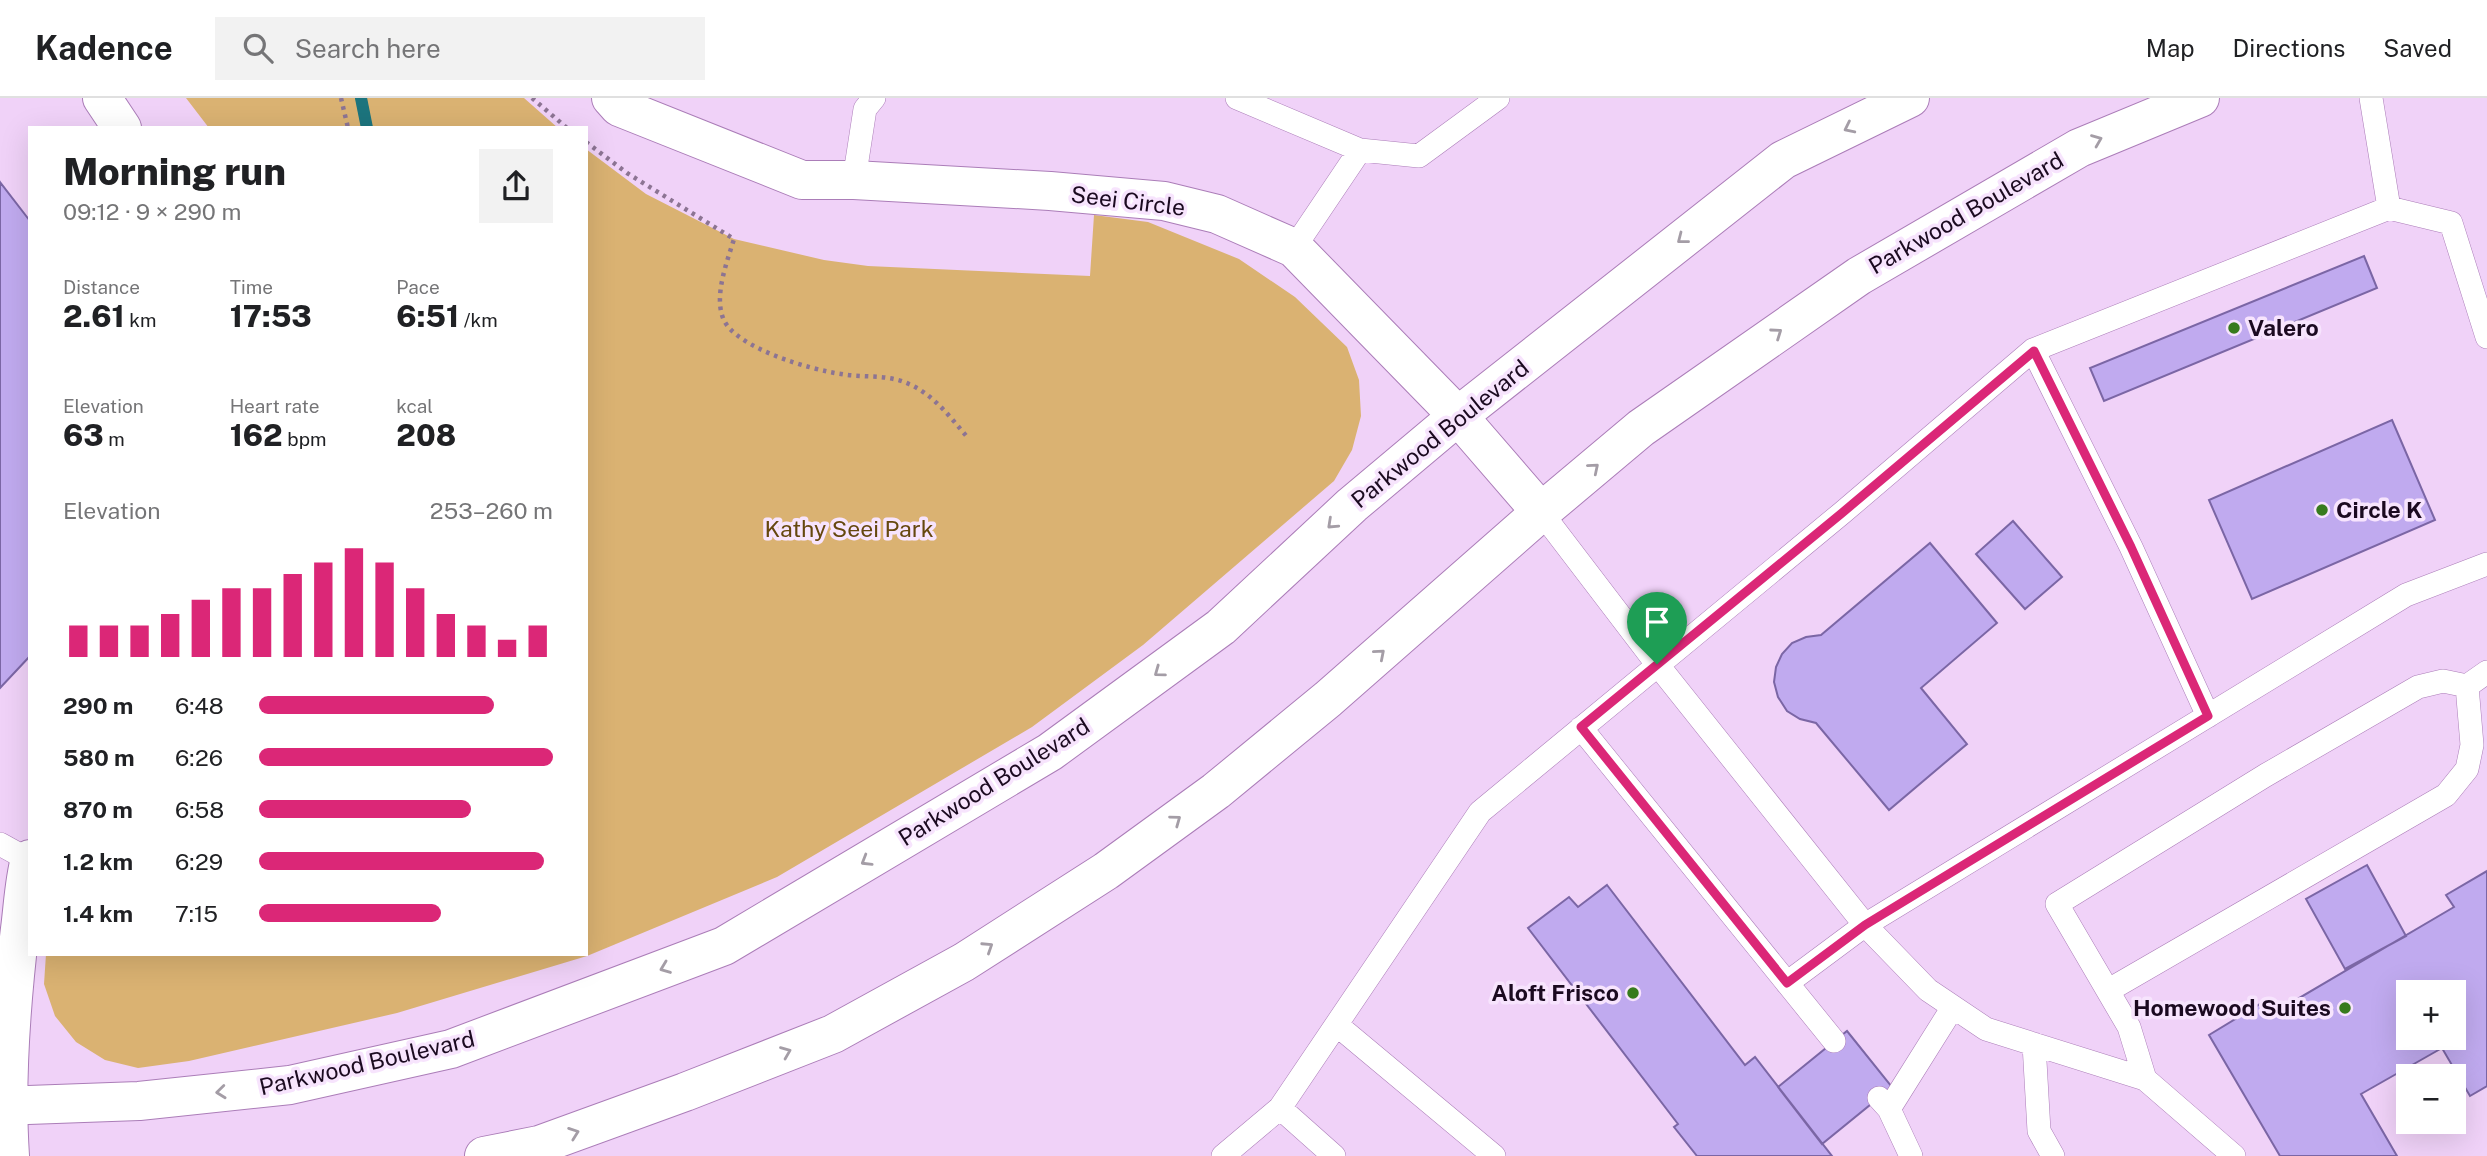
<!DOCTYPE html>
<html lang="en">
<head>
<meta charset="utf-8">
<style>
	:root { --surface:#fff; --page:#f2f2f2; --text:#202124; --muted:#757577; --line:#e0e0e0; --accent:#db2777 }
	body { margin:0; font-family:"Public Sans",sans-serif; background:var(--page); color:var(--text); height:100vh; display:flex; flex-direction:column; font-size:26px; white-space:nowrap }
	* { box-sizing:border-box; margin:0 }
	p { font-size:23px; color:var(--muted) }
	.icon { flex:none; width:38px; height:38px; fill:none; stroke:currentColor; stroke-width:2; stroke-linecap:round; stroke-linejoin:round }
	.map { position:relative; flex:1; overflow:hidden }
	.sheet { position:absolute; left:28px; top:28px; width:560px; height:830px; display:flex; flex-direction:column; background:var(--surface); border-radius:0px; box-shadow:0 7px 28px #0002 }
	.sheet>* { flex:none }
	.tools { position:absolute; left:2396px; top:882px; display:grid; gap:14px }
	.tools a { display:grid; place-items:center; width:70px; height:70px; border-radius:0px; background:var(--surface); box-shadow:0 7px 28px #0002; font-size:35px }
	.pin { position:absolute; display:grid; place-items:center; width:60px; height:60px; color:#fff; margin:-72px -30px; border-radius:50% 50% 50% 0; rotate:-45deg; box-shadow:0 0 7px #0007 }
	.pin .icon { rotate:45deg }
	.round { display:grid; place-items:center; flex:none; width:74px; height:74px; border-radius:0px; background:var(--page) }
	.summary { display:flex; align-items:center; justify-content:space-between; height:119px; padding:0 35px }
	h1 { font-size:38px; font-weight:800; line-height:52px }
	.metrics { display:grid; grid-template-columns:repeat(3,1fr); gap:10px; height:119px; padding:7px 35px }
	.metrics div { display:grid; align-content:center }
	.metrics b { font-size:30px; font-weight:800 }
	.metrics small { font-size:19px; font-weight:400 }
	.metrics p { font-size:19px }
	.chart { height:196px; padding:14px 35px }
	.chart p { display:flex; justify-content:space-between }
	.chart svg { width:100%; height:126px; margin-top:7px; stroke:var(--accent); stroke-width:6 }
	ul { padding:0 35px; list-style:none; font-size:23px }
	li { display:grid; grid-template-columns:112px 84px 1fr; align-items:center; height:52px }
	li i { height:18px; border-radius:9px; background:var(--accent) }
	header { display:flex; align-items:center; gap:42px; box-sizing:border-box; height:98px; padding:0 35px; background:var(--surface); border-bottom:2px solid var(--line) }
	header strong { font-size:33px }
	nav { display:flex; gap:38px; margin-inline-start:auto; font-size:24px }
	.search { width:490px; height:63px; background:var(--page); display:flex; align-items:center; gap:18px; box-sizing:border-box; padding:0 24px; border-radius:0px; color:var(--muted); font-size:26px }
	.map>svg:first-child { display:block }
</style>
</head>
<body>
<header>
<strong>Kadence</strong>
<div class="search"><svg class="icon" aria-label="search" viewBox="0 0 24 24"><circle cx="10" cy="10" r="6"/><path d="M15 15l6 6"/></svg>Search here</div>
<nav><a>Map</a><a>Directions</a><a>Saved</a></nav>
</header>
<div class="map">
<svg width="2487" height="1058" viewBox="0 0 2487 1058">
	<rect width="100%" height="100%" fill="#f0d2f8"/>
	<path fill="#dab272" d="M 186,0 L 524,0 L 558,30 L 209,30 Z
		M 586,51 L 646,96 L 734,141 L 824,162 L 868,168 L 1090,178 L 1094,117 L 1148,124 L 1239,161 L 1295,199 L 1347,249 L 1359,282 L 1361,318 L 1352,352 L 1334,383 L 1143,547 L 1032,629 L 777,779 L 587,858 L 397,915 L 189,963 L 138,970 L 105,962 L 76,944 L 55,918 L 44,886 L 46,856 L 586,856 Z"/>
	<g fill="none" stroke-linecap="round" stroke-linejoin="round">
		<path stroke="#1c747d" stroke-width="12" d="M 361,0 L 367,30"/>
	</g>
	<path fill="#c0aaef" stroke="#7b66a5" stroke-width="2" fill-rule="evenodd" d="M 0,84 L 30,123 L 30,558 L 0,590 Z
		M 2364,158 L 2377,190 L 2104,303 L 2090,270 Z
		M 2392,322 L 2435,422 L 2252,501 L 2209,402 Z
		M 2013,423 L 2062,479 L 2025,511 L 1976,456 Z
		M 1930,445 L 1997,525 L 1921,590 L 1967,646 L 1889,712 L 1816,625 L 1800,621 L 1787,613 L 1778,599 L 1774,584 L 1776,569 L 1782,556 L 1792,545 L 1806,539 L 1821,537 Z
		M 2367,767 L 2406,838 L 2345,871 L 2306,801 Z
		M 2487,773 L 2487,988 L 2470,998 L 2442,950 L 2361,996 L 2397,1058 L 2280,1058 L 2209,937 L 2265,903 L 2272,916 L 2454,809 L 2446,797 ZM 2408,894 L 2454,894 L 2454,940 L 2408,940 Z
		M 1607,787 L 1745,967 L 1755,959 L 1832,1058 L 1697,1058 L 1674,1029 L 1678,1026 L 1528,830 L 1569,799 L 1578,809 Z
		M 1847,933 L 1892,989 L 1822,1046 L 1778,989 Z"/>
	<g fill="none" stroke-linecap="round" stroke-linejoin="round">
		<defs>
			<path id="service" d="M 1237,0 L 1360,52
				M 2371,0 L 2389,110 L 2451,125 L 2487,239
				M 854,82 L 865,11 L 874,0
				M 1294,150 L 1360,52 L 1419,58 L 1498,0
				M 2033,252 L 2131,449 L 2208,618
				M 1541,414 L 1657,566 L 1865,827 L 1928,892 L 1986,931 L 2145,981 L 2234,1058
				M 1581,630 L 1834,943
				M 0,746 L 29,762
				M 1787,885 L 1865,827 L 2406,497 L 2487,466
				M 2109,892 L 2446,697 L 2467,671 L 2472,647 L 2467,588
				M 1337,927 L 1494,1058
				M 2034,946 L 2039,1033 L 2053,1058
				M 2145,981 L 2129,929 L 2057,806 L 2266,677 L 2418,589 L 2443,583 L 2467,588 L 2487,574
				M 1879,1000 L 1889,1011 L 1911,1058
				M 1280,1010 L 1480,714 L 1842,415 L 2033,252 L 2389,110
				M 1889,1011 L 1953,909
				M 1223,1058 L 1280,1010 L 1334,1058"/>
			<path id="minor" d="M 102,0 L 122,30
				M 611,0 L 619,9 L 802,82 L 854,82 L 1050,93 L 1164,103 L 1217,116 L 1294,150 L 1458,318 L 1541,414
				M 10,1058 C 5,983 11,906 20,831 C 23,808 24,783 30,761"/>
			<path id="secondary" d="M 0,1008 L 139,1003 L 290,987 L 451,951 L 724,848 L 1050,654 L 1221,529 L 1352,407 L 1458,318 L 1783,62 L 1910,0
				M 484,1058 L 539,1047 L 685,994 L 833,936 L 964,864 L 1106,773 L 1216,693 L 1328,601 L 1541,414 L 1641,330 L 1859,178 L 2079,50 L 2200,0"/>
		</defs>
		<use href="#service" stroke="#ab7db8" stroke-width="24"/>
		<use href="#minor" stroke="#ab7db8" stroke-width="40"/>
		<use href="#secondary" stroke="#ab7db8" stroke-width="40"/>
		<path stroke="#8c7493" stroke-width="4.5" stroke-dasharray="3.5 5" stroke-linecap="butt" d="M 341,0 L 348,30
			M 532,0 L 567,30
			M 586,44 L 627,75 L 734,141 C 727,164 714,197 723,220 C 734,250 812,272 841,276 C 864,280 888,276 909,286 C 934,297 951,320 968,340"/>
		<use href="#service" stroke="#fff" stroke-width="23"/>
		<use href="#minor" stroke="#fff" stroke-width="38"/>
		<use href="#secondary" stroke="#fff" stroke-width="38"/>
	</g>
	<defs><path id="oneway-chevron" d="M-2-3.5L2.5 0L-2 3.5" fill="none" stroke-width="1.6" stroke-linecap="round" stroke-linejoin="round" transform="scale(1.75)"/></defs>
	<g stroke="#a49da6">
		<use href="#oneway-chevron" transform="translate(1849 30) rotate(154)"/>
		<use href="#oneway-chevron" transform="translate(2097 42) rotate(-22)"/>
		<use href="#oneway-chevron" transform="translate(1682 141) rotate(142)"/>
		<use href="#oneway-chevron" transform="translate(1777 235) rotate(-35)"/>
		<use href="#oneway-chevron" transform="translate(1594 370) rotate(-40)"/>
		<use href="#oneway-chevron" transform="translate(1332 426) rotate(137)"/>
		<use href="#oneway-chevron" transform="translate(1380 556) rotate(-41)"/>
		<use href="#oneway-chevron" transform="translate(1159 574) rotate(144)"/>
		<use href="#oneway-chevron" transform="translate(1176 722) rotate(-36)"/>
		<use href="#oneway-chevron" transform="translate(866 763) rotate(149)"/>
		<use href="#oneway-chevron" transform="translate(988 849) rotate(-33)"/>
		<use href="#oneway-chevron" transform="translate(665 870) rotate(159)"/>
		<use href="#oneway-chevron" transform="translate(786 954) rotate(-22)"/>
		<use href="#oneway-chevron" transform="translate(221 994) rotate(174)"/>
		<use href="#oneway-chevron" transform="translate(574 1035) rotate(-20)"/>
	</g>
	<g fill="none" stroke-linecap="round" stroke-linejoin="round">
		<defs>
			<path id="route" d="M 2034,253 L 2131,449 L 2208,618 L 1865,827 L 1787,885 L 1581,629 L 1842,415 Z"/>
		</defs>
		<use href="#route" stroke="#fff" stroke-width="14"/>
		<use href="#route" stroke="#db2777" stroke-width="9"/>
	</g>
	<g fill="#377b1d" stroke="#f7e4fd" stroke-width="2.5">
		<circle cx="2234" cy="230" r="7"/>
		<circle cx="2322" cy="412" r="7"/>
		<circle cx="1633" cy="895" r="7"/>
		<circle cx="2345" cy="910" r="7"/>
	</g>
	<g text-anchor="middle" stroke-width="7" stroke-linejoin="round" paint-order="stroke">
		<g font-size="23" fill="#1b0a20" stroke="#f7e4fd">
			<text transform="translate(1128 103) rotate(7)" y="8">Seei Circle</text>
			<text transform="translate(1966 115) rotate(-30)" y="8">Parkwood Boulevard</text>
			<text transform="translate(1440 336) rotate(-39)" y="8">Parkwood Boulevard</text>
			<text transform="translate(994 684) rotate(-32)" y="8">Parkwood Boulevard</text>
			<text transform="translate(367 965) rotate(-13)" y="8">Parkwood Boulevard</text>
		</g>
		<g font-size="23" font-weight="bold" fill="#1b0a20" stroke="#f7e4fd" text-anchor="start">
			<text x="2248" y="238">Valero</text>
			<text x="2336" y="420">Circle K</text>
			<text x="1619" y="903" text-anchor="end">Aloft Frisco</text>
			<text x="2331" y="918" text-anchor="end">Homewood Suites</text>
		</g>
		<g font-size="23" fill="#65470e" stroke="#f7e4fd">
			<text x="849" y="439">Kathy Seei Park</text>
		</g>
	</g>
</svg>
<div class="tools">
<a>+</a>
<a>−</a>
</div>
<div class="pin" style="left:1657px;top:566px;background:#1e9e55"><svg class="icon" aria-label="arrive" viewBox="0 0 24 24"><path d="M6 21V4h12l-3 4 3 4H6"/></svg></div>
<section class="sheet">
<div class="summary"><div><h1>Morning run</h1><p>09:12 · 9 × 290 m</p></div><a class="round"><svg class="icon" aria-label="share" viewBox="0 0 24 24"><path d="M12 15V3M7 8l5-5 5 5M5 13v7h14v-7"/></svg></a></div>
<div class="metrics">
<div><p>Distance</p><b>2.61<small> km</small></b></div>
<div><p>Time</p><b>17:53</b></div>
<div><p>Pace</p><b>6:51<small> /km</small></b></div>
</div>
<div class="metrics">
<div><p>Elevation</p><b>63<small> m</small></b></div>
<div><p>Heart rate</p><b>162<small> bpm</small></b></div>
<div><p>kcal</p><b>208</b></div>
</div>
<div class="chart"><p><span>Elevation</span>253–260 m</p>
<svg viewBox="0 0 160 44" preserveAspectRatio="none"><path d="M5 44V33M15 44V33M25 44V33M35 44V29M45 44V24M55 44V20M65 44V20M75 44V15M85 44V11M95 44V6M105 44V11M115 44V20M125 44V29M135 44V33M145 44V38M155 44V33"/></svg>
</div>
<ul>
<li><b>290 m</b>6:48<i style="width:80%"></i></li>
<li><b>580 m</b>6:26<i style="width:100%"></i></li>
<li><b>870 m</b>6:58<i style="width:72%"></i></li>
<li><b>1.2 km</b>6:29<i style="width:97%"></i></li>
<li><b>1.4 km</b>7:15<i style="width:62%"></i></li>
</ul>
</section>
</div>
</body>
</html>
